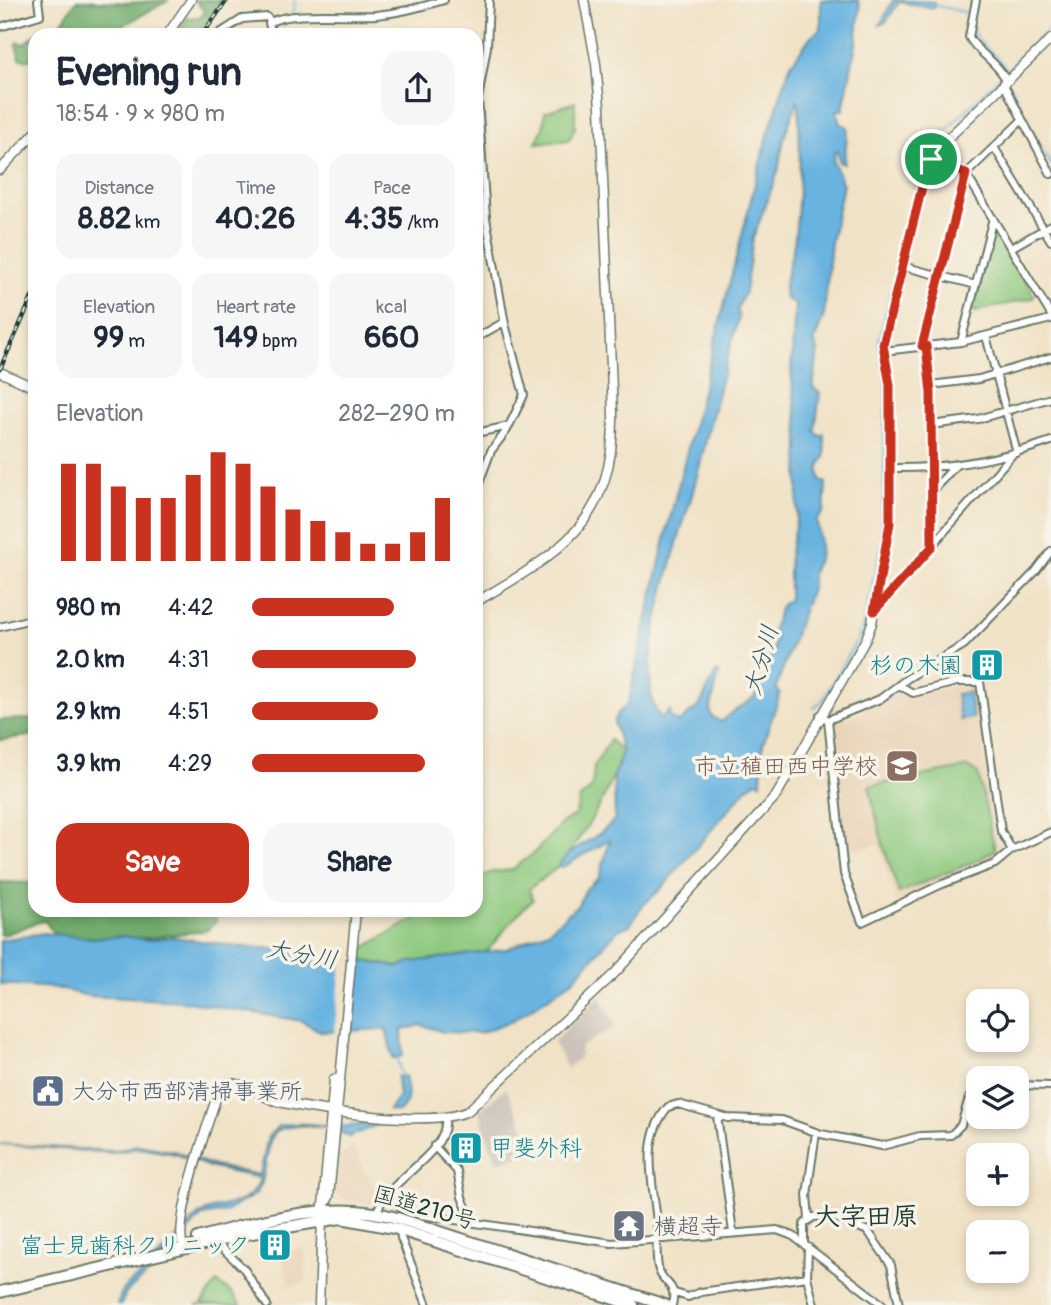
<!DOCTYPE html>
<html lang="en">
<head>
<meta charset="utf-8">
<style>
	:root { --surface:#fff; --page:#f6f6f7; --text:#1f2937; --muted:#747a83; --accent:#c8321e }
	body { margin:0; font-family:Pangolin,"Klee One",sans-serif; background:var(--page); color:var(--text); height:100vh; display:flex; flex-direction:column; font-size:26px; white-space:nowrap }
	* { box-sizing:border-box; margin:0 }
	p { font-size:23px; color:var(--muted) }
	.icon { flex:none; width:38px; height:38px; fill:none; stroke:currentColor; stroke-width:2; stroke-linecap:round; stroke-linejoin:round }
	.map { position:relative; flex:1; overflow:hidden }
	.panel { position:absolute; left:28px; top:28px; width:455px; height:889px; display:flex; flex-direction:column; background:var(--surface); border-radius:21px; box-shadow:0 4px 10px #0003 }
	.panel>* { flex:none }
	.controls { position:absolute; left:966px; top:989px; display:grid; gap:14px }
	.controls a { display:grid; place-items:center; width:63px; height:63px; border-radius:14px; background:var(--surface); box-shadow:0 4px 10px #0003; font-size:35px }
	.pin { position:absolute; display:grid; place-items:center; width:60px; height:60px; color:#fff; margin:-30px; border:4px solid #fff; border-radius:50%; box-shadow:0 2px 7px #0007 }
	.round { display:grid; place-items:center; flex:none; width:74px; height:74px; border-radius:21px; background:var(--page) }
	.summary { display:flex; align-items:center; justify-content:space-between; height:119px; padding:0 28px }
	h1 { font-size:38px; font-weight:700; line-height:52px }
	.stats { display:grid; grid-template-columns:repeat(3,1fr); gap:10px; height:119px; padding:7px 28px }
	.stats div { display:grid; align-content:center; border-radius:18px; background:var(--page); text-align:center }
	.stats b { font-size:30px; font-weight:700 }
	.stats small { font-size:19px; font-weight:400 }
	.stats p { font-size:19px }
	.chart { height:196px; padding:14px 28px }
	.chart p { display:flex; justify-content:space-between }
	.chart svg { width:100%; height:126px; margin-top:7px; stroke:var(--accent); stroke-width:6 }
	.action { display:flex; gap:14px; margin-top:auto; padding:14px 28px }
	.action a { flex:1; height:80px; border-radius:21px; background:var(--accent); color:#fff; font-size:28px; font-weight:700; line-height:80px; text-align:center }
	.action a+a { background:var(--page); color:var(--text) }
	ul { padding:0 28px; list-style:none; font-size:23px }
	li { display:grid; grid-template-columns:112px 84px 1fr; align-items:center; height:52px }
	li i { height:18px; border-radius:9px; background:var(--accent) }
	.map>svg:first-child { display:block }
</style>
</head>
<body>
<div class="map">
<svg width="1051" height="1305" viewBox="0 0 1051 1305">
	<rect width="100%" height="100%" fill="#f7f3e8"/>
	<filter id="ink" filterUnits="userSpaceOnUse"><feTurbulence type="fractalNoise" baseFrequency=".0143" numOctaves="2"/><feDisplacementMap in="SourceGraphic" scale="14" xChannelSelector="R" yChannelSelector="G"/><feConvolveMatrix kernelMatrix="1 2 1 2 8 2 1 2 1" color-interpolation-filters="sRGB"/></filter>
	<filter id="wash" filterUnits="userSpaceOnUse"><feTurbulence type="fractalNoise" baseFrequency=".00686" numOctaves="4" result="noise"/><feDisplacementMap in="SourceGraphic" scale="28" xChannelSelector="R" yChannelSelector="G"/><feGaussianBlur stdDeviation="1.57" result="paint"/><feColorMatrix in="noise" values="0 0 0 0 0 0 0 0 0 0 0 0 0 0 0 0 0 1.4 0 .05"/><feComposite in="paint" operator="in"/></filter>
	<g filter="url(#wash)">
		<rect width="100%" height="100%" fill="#f0e2c6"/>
		<path fill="#e9d4b8" d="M 962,684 L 978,685 L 992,830 L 1003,853 L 985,866 L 896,902 L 879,844 L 845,852 L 832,723 L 858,714 L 899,689 L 911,697 Z
			M 354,1144 L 363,1170 L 381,1196 L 374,1204 L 345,1201 L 333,1192 L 335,1161 Z
			M 305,1246 L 306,1282 L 289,1286 L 284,1263 L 278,1256 Z"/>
		<path fill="#ccc2b9" d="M 600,996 L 615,1023 L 614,1028 L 581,1046 L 579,1058 L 567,1068 L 553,1042 Z
			M 506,1088 L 533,1146 L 532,1153 L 496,1162 L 479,1111 Z"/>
		<path fill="#8dc97e" stroke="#568359" stroke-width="2" d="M 575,102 L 575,127 L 569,140 L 536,143 L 543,128 L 545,112 Z
			M 992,234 L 999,234 L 1034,295 L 1033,298 L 975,312 L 972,309 Z
			M 610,740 L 622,751 C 609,794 588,830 559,865 C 552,874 538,881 529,889 L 533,900 C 519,909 498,939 486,953 L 411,962 L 399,967 L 359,960 L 360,950 L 430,910 L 476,910 L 476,880 L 492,872 L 511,870 L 534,853 L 563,822 L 575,815 L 580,798 L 592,788 L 594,766 Z
			M 968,767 L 978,774 L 995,850 L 980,859 L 899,893 L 883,845 L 869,786 Z
			M 217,1282 L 232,1293 L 241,1305 L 196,1305 L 201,1305 Z"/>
		<path fill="#72ad6d" stroke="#487550" stroke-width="2" d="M 77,0 L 128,3 L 169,0 L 122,26 L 118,32 L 122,35 L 35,35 L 59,26 Z
			M 195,0 L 224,0 L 199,35 L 178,35 L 181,25 L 188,18 L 199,17 L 205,12 Z
			M 35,35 L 35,60 L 20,59 L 16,45 L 18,42 L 24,44 Z
			M 35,719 L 35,735 L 0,740 L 0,720 Z
			M 0,882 L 35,883 L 35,910 L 216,910 L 216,922 L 208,930 L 149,938 L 56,937 L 45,921 C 28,923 17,933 0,935 Z"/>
		<path fill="#68b3e0" stroke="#44788a" stroke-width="2" fill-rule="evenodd" d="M 821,0 L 858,0 L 860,7 L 856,44 L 843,110 L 837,110 L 839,123 L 848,127 L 844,164 L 839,162 L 838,152 L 835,152 L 833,160 L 843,185 L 831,242 L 824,315 L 814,342 L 818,351 L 813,388 L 820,393 L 815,431 L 820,436 L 824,434 L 825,457 C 818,465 818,471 821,481 L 826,483 L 824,511 L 817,520 C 817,531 823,547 818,559 C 814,568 810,574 812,586 L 776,688 L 780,694 L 763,744 L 761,783 L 756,781 L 747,788 L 660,890 L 643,905 L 630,925 L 618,930 L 573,980 L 549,997 L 511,1021 L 480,1033 L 444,1032 L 421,1025 L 402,1030 L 403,1056 L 393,1058 L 386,1029 L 322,1032 L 302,1021 L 183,1001 L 89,996 L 55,988 L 0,984 L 0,940 L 44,933 L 93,938 L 124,936 L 147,940 L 174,937 L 241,947 L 279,949 L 316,963 L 356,960 L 399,967 L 411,962 L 507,949 L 548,931 L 578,905 L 586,889 L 599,878 L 610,840 L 563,867 L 558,867 C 572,844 599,840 615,819 L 614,778 L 622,751 L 614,722 L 618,713 L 628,704 L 667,530 L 764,148 L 790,66 L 811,36 L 821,29 ZM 798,99 C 801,144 800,192 795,237 C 793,257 783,277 784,297 L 795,305 L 791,372 L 799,437 L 798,488 L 797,516 L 789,557 L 789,599 L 781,606 L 770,638 L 776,635 C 774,647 761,691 753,698 C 743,707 730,711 722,722 L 712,717 L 710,711 L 719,673 L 716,672 L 700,705 L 679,722 L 671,719 L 670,710 L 661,718 C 628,683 679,538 692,495 C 708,436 720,376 739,318 L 737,309 L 745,292 L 753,238 L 778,172 L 784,138 Z
			M 893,0 L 935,2 L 934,8 L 899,2 L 886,22 L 880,25 Z
			M 969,692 L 973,718 L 960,720 L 956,694 Z
			M 405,1076 C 408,1090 411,1101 399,1112 L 389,1110 L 399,1097 L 397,1077 Z
			M 372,1121 L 384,1122 L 349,1137 C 332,1123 295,1123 276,1131 L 270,1141 L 262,1183 L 256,1194 L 225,1212 L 202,1216 L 152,1270 L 126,1293 L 121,1305 L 117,1305 L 123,1289 L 146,1270 L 197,1216 C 217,1201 252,1210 260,1178 L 212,1168 L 176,1154 L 139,1148 L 110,1153 L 0,1144 L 114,1151 L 138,1145 L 177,1152 L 214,1166 L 260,1175 L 268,1137 L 278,1126 C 310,1118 341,1134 372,1121 Z"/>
		<path fill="#f0e2c6" d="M 355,957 L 347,1035 L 334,1035 L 342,958 Z"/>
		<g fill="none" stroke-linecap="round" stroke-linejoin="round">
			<path stroke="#68b3e0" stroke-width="2" d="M 933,5 L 969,13 L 969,17
				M 291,14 L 295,9 L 294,0
				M 973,29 C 976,47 1006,57 1005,72
				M 231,35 L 235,27
				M 1007,70 L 1051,27
				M 1010,84 L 1027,121
				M 1030,127 L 1051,165
				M 882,367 L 879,340 L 922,168 L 943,133 L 1001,76
				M 883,538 L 885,411
				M 814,708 L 822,701 L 861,633 L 881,547
				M 761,767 L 767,767
				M 397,1055 L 401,1077"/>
		</g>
	</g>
	<g filter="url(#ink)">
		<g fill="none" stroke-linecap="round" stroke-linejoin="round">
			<defs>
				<path id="street" d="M 976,0 L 969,37 C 978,54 997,61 1006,80
					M 0,27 L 40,15 L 38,0
					M 217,35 L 242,19 L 267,17 L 271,21
					M 272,35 L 269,23 C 288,10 351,17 376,15 C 399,13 422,7 444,0
					M 1003,83 L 1051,174
					M 994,147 L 1051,241
					M 933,157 L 966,174 L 1051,315
					M 1011,248 L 1051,225
					M 902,266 L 976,285
					M 986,336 L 1017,453
					M 476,338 L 504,322
					M 961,342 L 993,218
					M 922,346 L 966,174 L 1021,121
					M 926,346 L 931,393 L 932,546
					M 884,351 L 961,342 L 1051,319
					M 931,385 L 979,379 L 1051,357
					M 931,425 L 978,419 L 1051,398
					M 476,433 L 509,426
					M 890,468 C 945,469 999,460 1051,441
					M 476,491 L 491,451 L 507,430 L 524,395 L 505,324 L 486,218 L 478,99 L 487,47 L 489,0
					M 931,492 L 957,464
					M 875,610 L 1012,455
					M 0,627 L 35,618
					M 820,715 L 828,720 L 844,874 L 862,922 L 940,885 L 995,864 L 1012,850 L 1001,831 L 980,682 L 957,682 L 913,693 L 899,685
					M 828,720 L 880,699 L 908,678 L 964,645 L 1036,571 L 1051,551
					M 1012,850 L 1051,832
					M 1017,1085 L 1051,1086
					M 717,1116 L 733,1232
					M 434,1146 L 457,1171 L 462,1197 L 472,1222
					M 387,1196 L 405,1210 L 421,1215 L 612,1243 L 777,1230 L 793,1236 L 883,1305
					M 377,1212 C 387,1179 449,1154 445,1119
					M 809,1219 L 807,1195 L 816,1132
					M 400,1230 L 401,1238 L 427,1305
					M 215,1241 L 244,1269 L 267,1305
					M 804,1244 L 804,1224 L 813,1217 L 831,1216 L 868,1231 L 891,1265 L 899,1305
					M 808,1247 L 807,1277 L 814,1305
					M 675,1293 L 688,1297 L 701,1292 L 807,1277
					M 672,1305 C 678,1281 662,1286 658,1267 C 655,1252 658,1237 657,1223 C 654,1184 639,1141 668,1107 L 678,1104 L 728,1118 L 782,1120 L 821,1134 L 882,1146 L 920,1136 L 951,1135 L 961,1125 L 969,1098 L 978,1094"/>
				<path id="secondary" d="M 167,35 L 191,0
					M 0,170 L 35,133
					M 0,372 L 35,388
					M 476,602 C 560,553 615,521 613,413 L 600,107 L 596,64 L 584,0
					M 323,1206 L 334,1079
					M 323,1209 L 329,1197 L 356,910
					M 182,1242 C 176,1214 208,1123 218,1093 L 224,1084 C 244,1079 260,1098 279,1102 C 320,1111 433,1128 468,1111 L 615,973 L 776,796 L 866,639 L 872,623 L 889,523 L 889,385 L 883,345 L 926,172 L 943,143 L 1051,39
					M 319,1305 L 322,1218"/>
				<path id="highway" d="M 198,1238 C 263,1220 331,1199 397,1218 L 665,1305
					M 0,1292 L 246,1234 L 341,1218 L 394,1228 L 633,1305"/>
			</defs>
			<use href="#street" stroke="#687767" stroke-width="10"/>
			<use href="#secondary" stroke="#687767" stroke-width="11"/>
			<use href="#highway" stroke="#687767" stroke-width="14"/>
			<use href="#street" stroke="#fff" stroke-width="6"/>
			<use href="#secondary" stroke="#fff" stroke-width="8"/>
			<use href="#highway" stroke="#fff" stroke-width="10"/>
			<defs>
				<path id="rail" d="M 202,35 L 227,0
					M 0,369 L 35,291"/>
			</defs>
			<use href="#rail" stroke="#1f3d34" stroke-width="4.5"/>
			<use href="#rail" stroke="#f7f3e8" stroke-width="2" stroke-dasharray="5" stroke-linecap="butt"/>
		</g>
	</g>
	<g fill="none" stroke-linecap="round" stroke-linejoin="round" filter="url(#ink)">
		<defs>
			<path id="route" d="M 933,157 L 966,174 L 922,346 L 926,346 L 931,393 L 932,547 L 874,611 L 890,523 L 890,385 L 883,345 L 924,179 Z"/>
		</defs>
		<use href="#route" stroke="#fff" stroke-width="14"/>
		<use href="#route" stroke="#c8321e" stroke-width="9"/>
	</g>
	<defs>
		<symbol id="building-square" viewBox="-11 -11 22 22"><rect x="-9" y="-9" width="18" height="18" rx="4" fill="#0f9aa8" stroke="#f7f3e8"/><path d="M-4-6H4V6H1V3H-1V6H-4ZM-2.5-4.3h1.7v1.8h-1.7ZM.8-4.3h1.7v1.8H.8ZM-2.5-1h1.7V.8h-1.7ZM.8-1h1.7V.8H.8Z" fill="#fff"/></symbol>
		<symbol id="school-square" viewBox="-11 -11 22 22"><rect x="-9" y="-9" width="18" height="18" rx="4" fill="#8d6e63" stroke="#f7f3e8"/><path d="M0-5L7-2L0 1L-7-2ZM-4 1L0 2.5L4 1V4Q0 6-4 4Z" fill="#fff"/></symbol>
		<symbol id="civic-square" viewBox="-11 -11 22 22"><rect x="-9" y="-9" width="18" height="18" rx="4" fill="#5c6f8a" stroke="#f7f3e8"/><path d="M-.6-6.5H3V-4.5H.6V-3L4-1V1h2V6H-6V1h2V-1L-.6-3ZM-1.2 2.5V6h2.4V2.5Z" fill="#fff"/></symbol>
		<symbol id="temple-square" viewBox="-11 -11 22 22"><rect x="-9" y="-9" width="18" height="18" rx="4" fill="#6b7280" stroke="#f7f3e8"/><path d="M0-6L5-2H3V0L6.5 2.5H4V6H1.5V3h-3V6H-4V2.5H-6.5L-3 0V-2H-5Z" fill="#fff"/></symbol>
	</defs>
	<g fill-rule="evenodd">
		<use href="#building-square" x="968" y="646" width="38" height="38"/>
		<use href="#school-square" x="883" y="747" width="38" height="38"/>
		<use href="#civic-square" x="29" y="1072" width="38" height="38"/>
		<use href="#building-square" x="447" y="1129" width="38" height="38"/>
		<use href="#temple-square" x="610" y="1207" width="38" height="38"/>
		<use href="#building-square" x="256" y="1226" width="38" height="38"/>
	</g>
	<g text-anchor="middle" stroke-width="7" stroke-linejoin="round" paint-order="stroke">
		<g font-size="23" fill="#0d838f" stroke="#f7f3e8" text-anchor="end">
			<text x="962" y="673">杉の木園</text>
			<text x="490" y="1156" text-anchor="start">甲斐外科</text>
			<text x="250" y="1253">富士見歯科クリニック</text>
		</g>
		<g font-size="23" fill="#785e54" stroke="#f7f3e8" text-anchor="end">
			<text x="878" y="774">市立稙田西中学校</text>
		</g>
		<g font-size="23" fill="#4e5e75" stroke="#f7f3e8" text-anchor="start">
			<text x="72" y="1099">大分市西部清掃事業所</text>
		</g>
		<g font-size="23" fill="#1f3d34" stroke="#f7f3e8">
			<text transform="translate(425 1207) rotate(16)" y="8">国道210号</text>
		</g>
		<g font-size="23" fill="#5b616d" stroke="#f7f3e8" text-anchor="start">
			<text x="654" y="1234">横超寺</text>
		</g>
		<g font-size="24" font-style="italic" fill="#315a5f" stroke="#f7f3e8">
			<text transform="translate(761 660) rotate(-74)" y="8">大分川</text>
			<text transform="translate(302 954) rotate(10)" y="8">大分川</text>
		</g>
		<g font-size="26" font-weight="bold" fill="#1f3d34" stroke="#f7f3e8">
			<text x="866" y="1225">大字田原</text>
		</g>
	</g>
</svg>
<div class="controls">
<a><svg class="icon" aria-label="locate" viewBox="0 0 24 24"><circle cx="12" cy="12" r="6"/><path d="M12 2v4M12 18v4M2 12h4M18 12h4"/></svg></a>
<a><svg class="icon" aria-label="layers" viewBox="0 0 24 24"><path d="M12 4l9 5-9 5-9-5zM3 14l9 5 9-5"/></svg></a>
<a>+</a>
<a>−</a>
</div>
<div class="pin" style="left:931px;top:159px;background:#1e9e55"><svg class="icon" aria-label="arrive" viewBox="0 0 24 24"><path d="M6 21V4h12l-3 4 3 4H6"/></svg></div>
<section class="panel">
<div class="summary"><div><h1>Evening run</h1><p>18:54 · 9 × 980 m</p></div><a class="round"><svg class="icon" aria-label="share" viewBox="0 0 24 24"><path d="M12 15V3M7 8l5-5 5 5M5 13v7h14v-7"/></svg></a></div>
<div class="stats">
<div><p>Distance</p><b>8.82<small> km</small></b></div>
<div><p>Time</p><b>40:26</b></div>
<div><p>Pace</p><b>4:35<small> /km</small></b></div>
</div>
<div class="stats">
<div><p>Elevation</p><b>99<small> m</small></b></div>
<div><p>Heart rate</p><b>149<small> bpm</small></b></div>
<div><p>kcal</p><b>660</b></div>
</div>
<div class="chart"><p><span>Elevation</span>282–290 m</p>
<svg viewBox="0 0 160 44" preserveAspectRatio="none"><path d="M5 44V10M15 44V10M25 44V18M35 44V22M45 44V22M55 44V14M65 44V6M75 44V10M85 44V18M95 44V26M105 44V30M115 44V34M125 44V38M135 44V38M145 44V34M155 44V22"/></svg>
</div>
<ul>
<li><b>980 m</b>4:42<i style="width:70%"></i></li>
<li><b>2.0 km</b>4:31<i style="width:81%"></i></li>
<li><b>2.9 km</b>4:51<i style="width:62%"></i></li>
<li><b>3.9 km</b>4:29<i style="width:85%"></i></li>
</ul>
<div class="action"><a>Save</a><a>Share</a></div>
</section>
</div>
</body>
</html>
